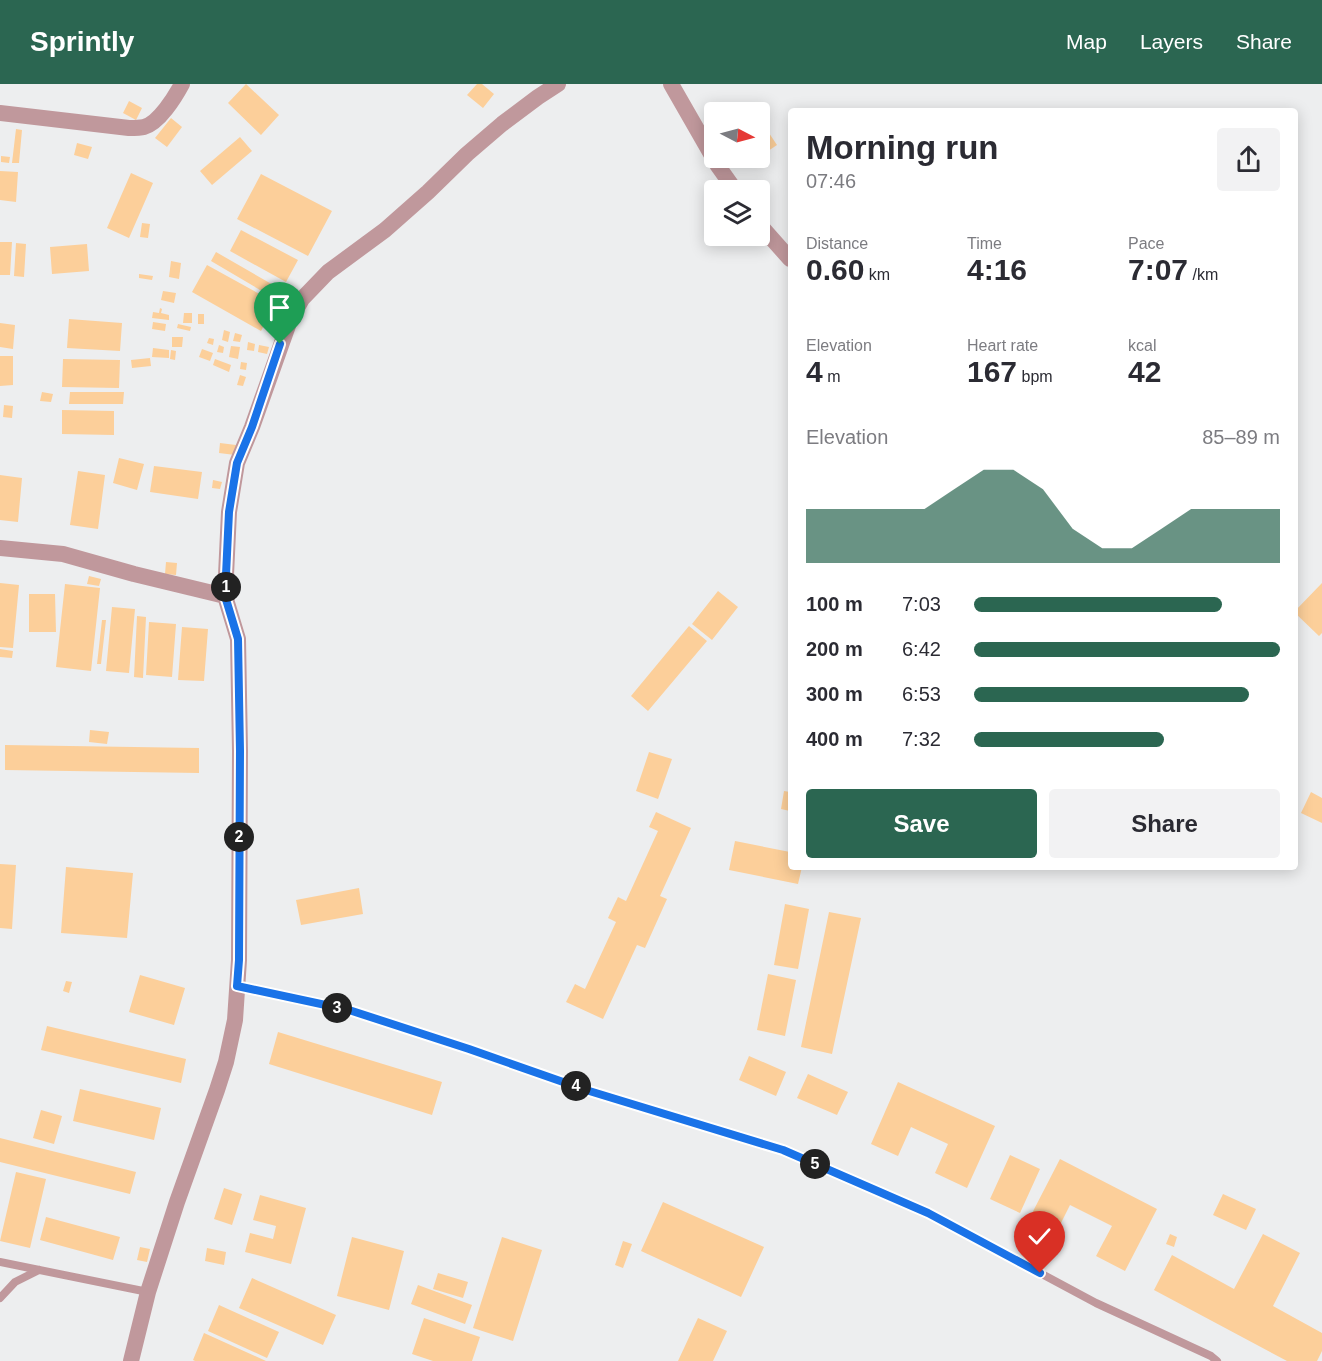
<!DOCTYPE html>
<html lang="en">
<head>
<meta charset="utf-8">
<style>
	:root { --surface:#fff; --page:#f2f2f3; --text:#2b2b33; --muted:#7c7c81; --accent:#2b6651 }
	body { margin:0; font-family:Arial,sans-serif; background:var(--page); color:var(--text); height:100vh; display:flex; flex-direction:column; font-size:22px; white-space:nowrap }
	* { box-sizing:border-box; margin:0 }
	p { font-size:20px; color:var(--muted) }
	.icon { flex:none; width:33px; height:33px; fill:none; stroke:currentColor; stroke-width:2; stroke-linecap:round; stroke-linejoin:round }
	.map { position:relative; flex:1; overflow:hidden }
	.details { position:absolute; left:788px; top:24px; width:510px; height:762px; display:flex; flex-direction:column; background:var(--surface); border-radius:6px; box-shadow:0 3px 15px #0003 }
	.details>* { flex:none }
	.needle { width:39px; rotate:96deg }
	.controls { position:absolute; left:704px; top:18px; display:grid; gap:12px }
	.controls a { display:grid; place-items:center; width:66px; height:66px; border-radius:6px; background:var(--surface); box-shadow:0 3px 15px #0003; font-size:30px }
	.pin { position:absolute; display:grid; place-items:center; width:51px; height:51px; color:#fff; margin:-62px -26px; border-radius:50% 50% 50% 0; rotate:-45deg; box-shadow:0 0 6px #0007 }
	.pin .icon { rotate:45deg }
	.km { position:absolute; width:30px; height:30px; margin:-15px; border-radius:50%; background:#222; color:#fff; font-size:16px; line-height:30px; text-align:center }
	.round { display:grid; place-items:center; flex:none; width:63px; height:63px; border-radius:6px; background:var(--page) }
	.overview { display:flex; align-items:center; justify-content:space-between; height:102px; padding:0 18px }
	h1 { font-size:33px; font-weight:700; line-height:45px }
	.figures { display:grid; grid-template-columns:repeat(3,1fr); gap:9px; height:102px; padding:6px 18px }
	.figures div { display:grid; align-content:center }
	.figures b { font-size:30px; font-weight:700 }
	.figures small { font-size:16px; font-weight:400 }
	.figures p { font-size:16px }
	.chart { height:168px; padding:12px 18px }
	.chart p { display:flex; justify-content:space-between }
	.chart svg { width:100%; height:108px; margin-top:6px; fill:var(--accent); opacity:.7 }
	.action { display:flex; gap:12px; margin-top:auto; padding:12px 18px }
	.action a { flex:1; height:69px; border-radius:6px; background:var(--accent); color:#fff; font-size:24px; font-weight:700; line-height:69px; text-align:center }
	.action a+a { background:var(--page); color:var(--text) }
	ul { padding:0 18px; list-style:none; font-size:20px }
	li { display:grid; grid-template-columns:96px 72px 1fr; align-items:center; height:45px }
	li i { height:15px; border-radius:8px; background:var(--accent) }
	header { display:flex; align-items:center; gap:36px; box-sizing:border-box; height:84px; padding:0 30px; background:var(--accent); color:#fff }
	header strong { font-size:28px }
	nav { display:flex; gap:33px; margin-inline-start:auto; font-size:21px }
	.map>svg:first-child { display:block }
</style>
</head>
<body>
<header>
<strong>Sprintly</strong>
<nav><a>Map</a><a>Layers</a><a>Share</a></nav>
</header>
<div class="map">
<svg width="1322" height="1277" viewBox="0 0 1322 1277">
	<rect width="100%" height="100%" fill="#edeeef"/>
	<path fill="#fccf9a" d="M 246,0 L 279,31 L 261,51 L 228,19 Z
		M 477,0 L 482,0 L 494,10 L 483,24 L 467,11 Z
		M 129,17 L 142,24 L 136,36 L 123,29 Z
		M 171,34 L 182,43 L 167,63 L 155,54 Z
		M 759,34 L 777,61 L 759,73 Z
		M 16,45 L 22,46 L 19,79 L 12,79 Z
		M 240,53 L 252,67 L 212,101 L 200,87 Z
		M 77,59 L 92,63 L 88,75 L 74,71 Z
		M 1,72 L 10,73 L 9,79 L 1,78 Z
		M 0,87 L 18,88 L 16,118 L 0,116 Z
		M 131,89 L 153,99 L 129,154 L 107,144 Z
		M 261,90 L 332,127 L 308,172 L 237,135 Z
		M 142,139 L 150,140 L 148,154 L 140,153 Z
		M 241,146 L 298,176 L 286,198 L 230,167 Z
		M 0,158 L 12,158 L 10,191 L 0,191 Z
		M 16,159 L 26,160 L 24,193 L 14,192 Z
		M 87,160 L 89,187 L 52,190 L 50,163 Z
		M 216,168 L 282,206 L 277,216 L 211,177 Z
		M 171,177 L 181,179 L 179,195 L 169,193 Z
		M 207,181 L 276,219 L 261,247 L 192,208 Z
		M 139,190 L 153,192 L 152,196 L 139,194 Z
		M 163,207 L 176,209 L 174,219 L 161,216 Z
		M 160,224 L 162,225 L 161,229 L 169,231 L 169,236 L 152,234 L 153,228 L 159,229 Z
		M 184,229 L 192,229 L 192,239 L 183,239 Z
		M 198,230 L 204,230 L 204,240 L 198,240 Z
		M 69,235 L 122,239 L 120,267 L 67,264 Z
		M 153,238 L 166,240 L 165,247 L 152,245 Z
		M 0,239 L 15,241 L 13,265 L 0,263 Z
		M 178,240 L 191,243 L 190,247 L 177,244 Z
		M 224,246 L 230,248 L 228,258 L 222,256 Z
		M 235,249 L 242,251 L 240,258 L 233,257 Z
		M 172,253 L 183,253 L 182,263 L 172,263 Z
		M 209,254 L 214,255 L 213,261 L 207,259 Z
		M 248,258 L 255,260 L 254,267 L 247,266 Z
		M 219,261 L 224,263 L 223,269 L 217,268 Z
		M 259,261 L 269,263 L 267,270 L 258,268 Z
		M 231,262 L 240,263 L 238,275 L 229,273 Z
		M 153,264 L 169,266 L 169,274 L 152,273 Z
		M 202,265 L 213,269 L 210,277 L 199,273 Z
		M 171,266 L 176,267 L 175,276 L 170,275 Z
		M 0,272 L 13,272 L 13,301 L 0,302 Z
		M 150,274 L 151,282 L 132,284 L 131,276 Z
		M 63,275 L 120,276 L 119,304 L 62,303 Z
		M 215,275 L 231,281 L 229,288 L 213,281 Z
		M 241,278 L 247,279 L 246,286 L 240,285 Z
		M 240,291 L 246,293 L 243,302 L 237,301 Z
		M 42,308 L 53,310 L 51,318 L 40,317 Z
		M 70,308 L 124,308 L 123,320 L 69,320 Z
		M 4,321 L 13,322 L 12,334 L 3,333 Z
		M 62,326 L 114,327 L 114,351 L 62,350 Z
		M 220,359 L 236,361 L 235,371 L 219,369 Z
		M 119,374 L 144,380 L 137,406 L 113,399 Z
		M 154,382 L 202,388 L 198,415 L 150,408 Z
		M 78,387 L 105,391 L 98,445 L 70,441 Z
		M 0,391 L 22,394 L 18,438 L 0,436 Z
		M 213,396 L 222,398 L 220,405 L 212,404 Z
		M 166,478 L 177,479 L 176,491 L 165,490 Z
		M 89,492 L 101,495 L 99,502 L 87,500 Z
		M 0,499 L 19,501 L 13,564 L 0,563 Z
		M 1322,499 L 1322,549 L 1319,552 L 1294,528 Z
		M 65,500 L 100,504 L 91,587 L 56,583 Z
		M 718,507 L 738,523 L 712,556 L 692,540 Z
		M 29,510 L 55,510 L 56,548 L 29,548 Z
		M 112,523 L 135,525 L 129,589 L 106,587 Z
		M 137,532 L 146,533 L 143,594 L 134,593 Z
		M 102,536 L 106,536 L 101,580 L 97,580 Z
		M 149,538 L 176,540 L 172,593 L 146,591 Z
		M 689,542 L 707,557 L 648,627 L 631,612 Z
		M 182,543 L 208,545 L 204,597 L 178,596 Z
		M 0,565 L 13,567 L 12,574 L 0,573 Z
		M 90,646 L 109,648 L 107,660 L 89,658 Z
		M 5,661 L 199,664 L 199,689 L 5,686 Z
		M 649,668 L 672,675 L 658,715 L 636,707 Z
		M 784,707 L 790,708 L 790,727 L 781,725 Z
		M 1311,708 L 1322,714 L 1322,739 L 1301,729 Z
		M 656,728 L 691,744 L 660,812 L 667,815 L 645,864 L 637,861 L 603,935 L 566,918 L 575,900 L 585,905 L 616,838 L 608,834 L 618,813 L 626,817 L 658,747 L 649,743 Z
		M 735,757 L 790,768 L 790,783 L 802,783 L 798,800 L 729,786 Z
		M 0,780 L 16,781 L 12,845 L 0,844 Z
		M 66,783 L 133,789 L 127,854 L 61,849 Z
		M 359,804 L 363,830 L 301,841 L 296,816 Z
		M 785,820 L 809,825 L 798,885 L 774,881 Z
		M 829,828 L 861,834 L 832,970 L 801,963 Z
		M 768,890 L 796,896 L 785,952 L 757,946 Z
		M 140,891 L 185,904 L 174,941 L 129,928 Z
		M 66,897 L 72,898 L 69,909 L 63,907 Z
		M 47,942 L 186,975 L 181,999 L 41,966 Z
		M 278,948 L 442,998 L 432,1031 L 269,980 Z
		M 749,972 L 786,988 L 776,1012 L 739,996 Z
		M 808,990 L 848,1008 L 837,1031 L 797,1014 Z
		M 898,998 L 995,1042 L 967,1104 L 935,1089 L 948,1060 L 911,1043 L 898,1072 L 871,1060 Z
		M 80,1005 L 161,1024 L 154,1056 L 73,1037 Z
		M 41,1026 L 62,1032 L 54,1060 L 33,1054 Z
		M 0,1054 L 136,1088 L 130,1110 L 0,1078 Z
		M 1010,1071 L 1040,1085 L 1020,1129 L 990,1115 Z
		M 1060,1075 L 1157,1125 L 1125,1187 L 1096,1172 L 1112,1142 L 1070,1121 L 1055,1151 L 1028,1137 Z
		M 16,1088 L 46,1095 L 30,1164 L 0,1157 Z
		M 224,1104 L 242,1110 L 232,1141 L 214,1135 Z
		M 1223,1110 L 1256,1125 L 1246,1146 L 1213,1131 Z
		M 260,1111 L 306,1124 L 291,1180 L 245,1168 L 250,1149 L 273,1155 L 276,1142 L 253,1136 Z
		M 663,1118 L 764,1163 L 741,1213 L 641,1167 Z
		M 46,1133 L 120,1153 L 113,1176 L 40,1156 Z
		M 1170,1150 L 1177,1153 L 1174,1163 L 1166,1160 Z
		M 1263,1150 L 1300,1169 L 1273,1222 L 1322,1249 L 1322,1267 L 1317,1277 L 1287,1277 L 1154,1206 L 1172,1171 L 1234,1205 Z
		M 352,1153 L 404,1167 L 389,1226 L 337,1212 Z
		M 502,1153 L 542,1166 L 513,1257 L 473,1244 Z
		M 623,1157 L 632,1160 L 623,1184 L 615,1181 Z
		M 140,1163 L 150,1165 L 147,1178 L 137,1176 Z
		M 207,1164 L 226,1168 L 224,1181 L 205,1177 Z
		M 438,1189 L 468,1198 L 463,1214 L 433,1205 Z
		M 252,1194 L 336,1231 L 323,1261 L 239,1224 Z
		M 418,1201 L 472,1221 L 465,1240 L 411,1220 Z
		M 219,1221 L 279,1248 L 267,1274 L 208,1247 Z
		M 424,1234 L 480,1253 L 472,1277 L 433,1277 L 412,1270 Z
		M 698,1234 L 727,1247 L 713,1277 L 678,1277 Z
		M 204,1249 L 266,1277 L 195,1277 L 193,1276 Z"/>
	<g fill="none" stroke-linecap="round" stroke-linejoin="round">
		<path stroke="#c0989c" stroke-width="8" d="M 237,902 L 349,926 L 469,965 L 586,1006 L 783,1066 L 928,1129 L 1096,1219 L 1211,1272 L 1217,1277
			M 0,1178 L 148,1208
			M 0,1214 L 15,1198 L 39,1186"/>
		<path stroke="#c0989c" stroke-width="16" d="M 671,0 L 718,82 L 735,106
			M 0,29 L 129,44 C 134,44 140,44 144,43 C 159,39 175,13 182,0
			M 759,140 L 790,175
			M 0,464 L 63,470 L 134,490 L 225,512
			M 131,1277 L 148,1208 L 177,1118 L 217,1006 L 226,978 L 235,936 L 239,876 L 240,667 L 238,555 L 225,512 L 229,428 L 237,379 L 252,343 L 290,236 L 302,215 L 328,188 L 385,146 L 428,108 L 467,70 L 502,40 L 538,13 L 558,0"/>
	</g>
	<g fill="none" stroke-linecap="round" stroke-linejoin="round">
		<defs>
			<path id="route" d="M 280,260 L 252,343 L 237,379 L 229,428 L 225,512 L 238,555 L 240,667 L 239,876 L 237,902 L 349,926 L 469,965 L 586,1006 L 783,1066 L 928,1129 L 1040,1189"/>
		</defs>
		<use href="#route" stroke="#fff" stroke-width="12"/>
		<use href="#route" stroke="#1a73e8" stroke-width="8"/>
	</g>
</svg>
<div class="controls">
<a><svg class="needle" viewBox="-14 -14 28 28"><path d="M0-13l5 13h-10z" fill="#e53935"/><path d="M0 13l5-13h-10z" fill="#7c7c81"/></svg></a>
<a><svg class="icon" aria-label="layers" viewBox="0 0 24 24"><path d="M12 4l9 5-9 5-9-5zM3 14l9 5 9-5"/></svg></a>
</div>
<div class="pin" style="left:280px;top:260px;background:#1e9e55"><svg class="icon" aria-label="arrive" viewBox="0 0 24 24"><path d="M6 21V4h12l-3 4 3 4H6"/></svg></div>
<div class="pin" style="left:1040px;top:1189px;background:#d93025"><svg class="icon" aria-label="check" viewBox="0 0 24 24"><path d="M5 12l5 5 9-10"/></svg></div>
<b class="km" style="left:226px;top:503px">1</b>
<b class="km" style="left:239px;top:753px">2</b>
<b class="km" style="left:337px;top:924px">3</b>
<b class="km" style="left:576px;top:1002px">4</b>
<b class="km" style="left:815px;top:1080px">5</b>
<section class="details">
<div class="overview"><div><h1>Morning run</h1><p>07:46</p></div><a class="round"><svg class="icon" aria-label="share" viewBox="0 0 24 24"><path d="M12 15V3M7 8l5-5 5 5M5 13v7h14v-7"/></svg></a></div>
<div class="figures">
<div><p>Distance</p><b>0.60<small> km</small></b></div>
<div><p>Time</p><b>4:16</b></div>
<div><p>Pace</p><b>7:07<small> /km</small></b></div>
</div>
<div class="figures">
<div><p>Elevation</p><b>4<small> m</small></b></div>
<div><p>Heart rate</p><b>167<small> bpm</small></b></div>
<div><p>kcal</p><b>42</b></div>
</div>
<div class="chart"><p><span>Elevation</span>85–89 m</p>
<svg viewBox="0 0 160 44" preserveAspectRatio="none"><path d="M0 44V22L10 22L20 22L30 22L40 22L50 14L60 6L70 6L80 14L90 30L100 38L110 38L120 30L130 22L140 22L150 22L160 22V44z"/></svg>
</div>
<ul>
<li><b>100 m</b>7:03<i style="width:81%"></i></li>
<li><b>200 m</b>6:42<i style="width:100%"></i></li>
<li><b>300 m</b>6:53<i style="width:90%"></i></li>
<li><b>400 m</b>7:32<i style="width:62%"></i></li>
</ul>
<div class="action"><a>Save</a><a>Share</a></div>
</section>
</div>
</body>
</html>
